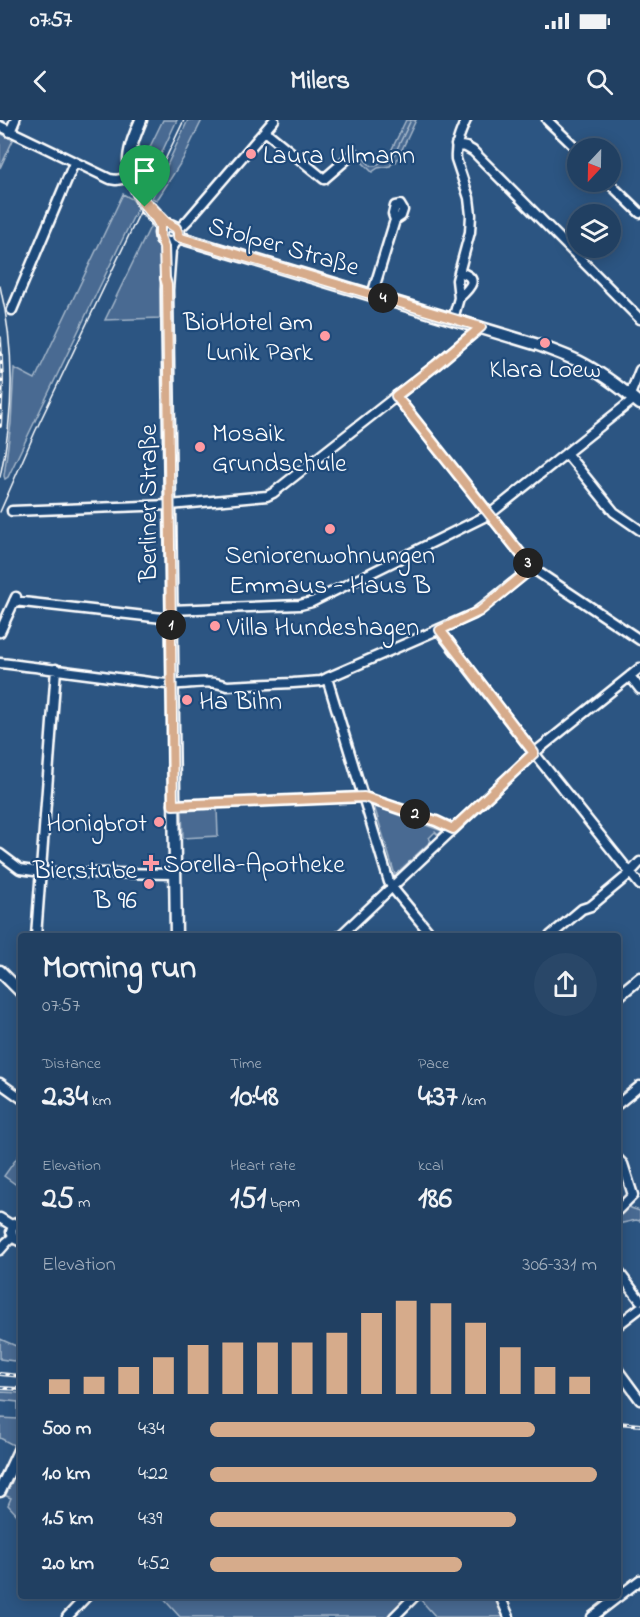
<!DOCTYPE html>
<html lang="en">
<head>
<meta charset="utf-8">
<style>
	:root { --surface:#214062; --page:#294768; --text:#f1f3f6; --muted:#a2afbe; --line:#3e5977; --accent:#d6ab8b }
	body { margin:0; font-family:"Indie Flower",sans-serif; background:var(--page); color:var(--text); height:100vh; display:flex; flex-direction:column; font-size:22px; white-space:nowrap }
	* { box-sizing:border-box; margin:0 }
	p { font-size:20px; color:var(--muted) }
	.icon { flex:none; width:33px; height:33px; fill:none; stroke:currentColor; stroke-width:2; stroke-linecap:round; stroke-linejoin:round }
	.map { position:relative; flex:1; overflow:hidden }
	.drawer { position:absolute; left:18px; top:813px; width:603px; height:666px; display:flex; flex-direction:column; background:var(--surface); border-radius:6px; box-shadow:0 3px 15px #0003,0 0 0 2px var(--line) }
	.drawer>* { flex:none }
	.needle { width:39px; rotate:202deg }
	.fabs { position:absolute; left:567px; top:18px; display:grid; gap:12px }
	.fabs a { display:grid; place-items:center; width:54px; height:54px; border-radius:50%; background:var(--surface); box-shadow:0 3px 15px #0003,0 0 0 2px var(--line); font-size:30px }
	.pin { position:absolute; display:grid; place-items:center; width:51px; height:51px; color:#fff; margin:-62px -26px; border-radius:50% 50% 50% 0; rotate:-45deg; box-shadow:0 0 6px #0007 }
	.pin .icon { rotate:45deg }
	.km { position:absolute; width:30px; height:30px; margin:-15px; border-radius:50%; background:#222; color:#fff; font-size:16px; line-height:30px; text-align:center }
	.round { display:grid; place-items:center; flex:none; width:63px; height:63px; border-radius:32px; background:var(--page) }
	.overview { display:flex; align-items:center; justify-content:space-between; height:102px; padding:0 24px }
	h1 { font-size:33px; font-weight:800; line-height:45px }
	.stats { display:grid; grid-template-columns:repeat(3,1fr); gap:9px; height:102px; padding:6px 24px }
	.stats div { display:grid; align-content:center }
	.stats b { font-size:30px; font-weight:800 }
	.stats small { font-size:16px; font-weight:400 }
	.stats p { font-size:16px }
	.chart { height:168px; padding:12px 24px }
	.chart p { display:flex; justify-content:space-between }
	.chart svg { width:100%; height:108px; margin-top:6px; stroke:var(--accent); stroke-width:6 }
	ul { padding:0 24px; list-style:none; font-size:20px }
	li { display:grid; grid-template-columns:96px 72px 1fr; align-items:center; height:45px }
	li i { height:15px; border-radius:8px; background:var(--accent) }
	.status { display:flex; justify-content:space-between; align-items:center; height:42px; padding:0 30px; background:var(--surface); direction:ltr }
	.status svg { height:16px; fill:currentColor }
	header { display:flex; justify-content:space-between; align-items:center; height:78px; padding:0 24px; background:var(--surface); font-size:27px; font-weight:800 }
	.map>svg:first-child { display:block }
</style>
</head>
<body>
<div class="status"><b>07:57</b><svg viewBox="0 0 49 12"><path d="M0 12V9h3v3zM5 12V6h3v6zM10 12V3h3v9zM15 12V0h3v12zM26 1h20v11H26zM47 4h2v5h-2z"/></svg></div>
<header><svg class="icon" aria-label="back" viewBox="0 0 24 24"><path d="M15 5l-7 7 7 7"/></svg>Milers<svg class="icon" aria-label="search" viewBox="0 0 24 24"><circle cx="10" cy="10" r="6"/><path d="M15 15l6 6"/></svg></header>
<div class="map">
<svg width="640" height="1497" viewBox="0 0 640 1497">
	<rect width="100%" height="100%" fill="#2c5582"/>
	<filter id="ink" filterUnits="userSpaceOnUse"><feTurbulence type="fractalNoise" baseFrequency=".0167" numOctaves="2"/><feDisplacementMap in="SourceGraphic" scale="12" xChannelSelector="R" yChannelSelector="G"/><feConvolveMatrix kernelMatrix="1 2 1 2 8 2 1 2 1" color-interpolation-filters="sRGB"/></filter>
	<g filter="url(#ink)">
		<path fill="#486b92" stroke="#a4b5c8" stroke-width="1.5" d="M 163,0 L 177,0 L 145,68 L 139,56 L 139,38 L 144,39 Z
			M 188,0 L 202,0 L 183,39 L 159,77 L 156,80 L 152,78 Z
			M 406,0 L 416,0 L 396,42 L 394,41 L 390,46 L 378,48 L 372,52 L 357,37 L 360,35 L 371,46 L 376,46 L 389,35 Z
			M 0,13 L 13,20 L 0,48 Z
			M 123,74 L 132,79 L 138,87 L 8,357 L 5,359 L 4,356 L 11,303 L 14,248 L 35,259 Z
			M 152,103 C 158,111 151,118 160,127 L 160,198 L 105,200 Z
			M 374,686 L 442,711 L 438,715 L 435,712 L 429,718 L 431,721 L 395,755 Z
			M 217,689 L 218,716 L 183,718 L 182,691 Z
			M 21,1032 L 21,1068 L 4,1056 Z
			M 628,1084 L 631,1088 L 640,1091 L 640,1101 L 636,1100 L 618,1104 L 618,1093 Z
			M 21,1216 L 21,1242 L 0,1239 L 0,1219 L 16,1226 Z
			M 0,1272 L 21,1273 L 21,1314 L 15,1326 L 0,1318 L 0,1303 L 1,1298 L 18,1299 L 18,1282 L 0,1280 Z
			M 21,1341 L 21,1399 L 8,1385 L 11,1378 L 4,1375 Z
			M 161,1476 L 409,1476 L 386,1497 L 180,1497 Z
			M 423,1476 L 495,1476 L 504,1497 L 436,1497 L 420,1479 Z"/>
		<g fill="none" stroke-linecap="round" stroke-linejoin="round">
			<path stroke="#acbcce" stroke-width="1.5" d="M 394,35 L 411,0"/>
			<defs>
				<path id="minor" d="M 547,0 L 578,30
					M 0,6 L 110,59 L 116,60 L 132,57
					M 265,11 L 324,59 L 354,33
					M 10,12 L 15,0
					M 456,25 L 466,27 L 473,31 L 640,199
					M 608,62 L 640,93
					M 178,110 L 188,100 L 274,0
					M 372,175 L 395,100 L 401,96 L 403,90 L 400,85 L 395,86 L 393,94 L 395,100
					M 459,178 C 471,167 480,158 459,152
					M 12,190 L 74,43
					M 453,199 L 459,178 L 457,160 L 470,112 L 471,95 L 469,78 L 456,39 C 455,25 460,13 466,0
					M 630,275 L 640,250
					M 396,276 L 532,448 L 640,520
					M 566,333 L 614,392 L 640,410
					M 12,391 L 170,385 L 267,376 L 273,373 L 436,245 L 481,207
					M 14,481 L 171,499
					M 171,490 L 300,485 L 312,482 L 490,394 L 634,279
					M 439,510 L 534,633 L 640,765
					M 0,512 L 16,477
					M 0,543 C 56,549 111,558 167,564 C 187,566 208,558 227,566 L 293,563 L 321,561 L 327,558 L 474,494 L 532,448
					M 630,556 L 640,569
					M 327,558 L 389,762 L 395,771 L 432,816
					M 173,685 L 364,677 L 436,701 L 453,709
					M 0,734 L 20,749 L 41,752 L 175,754
					M 36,816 L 56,549
					M 340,816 L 534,633 L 640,548
					M 550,816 L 582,789 L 591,786 L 627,756 L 640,742
					M 0,963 L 21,978
					M 618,984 L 640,966
					M 618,1039 L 623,1044 L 633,1075 L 618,1090
					M 0,1098 L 13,1106
					M 21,1101 L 14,1104 L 11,1112 L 15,1119 L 21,1122
					M 0,1130 L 7,1122 L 13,1117
					M 618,1151 L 640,1180
					M 618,1205 L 640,1188
					M 618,1250 L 640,1280
					M 500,1476 L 509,1497
					M 67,1497 L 87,1476
					M 394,1497 L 415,1476
					M 592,1497 L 640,1460"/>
				<path id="major" d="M 141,0 C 128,31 123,44 139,75 C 141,79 142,84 145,88 C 151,95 159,100 161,110
					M 178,117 L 538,225 C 551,230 565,235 578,241 C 600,252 621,268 640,284
					M 173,123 L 166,123 L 161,119 L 160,113 L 165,106 C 172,104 178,107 179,115 L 170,130 L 167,170 L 176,816
					M 0,851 L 21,872
					M 618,876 L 640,858
					M 0,1371 L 21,1326"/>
			</defs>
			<use href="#minor" stroke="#fff" stroke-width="13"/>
			<use href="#major" stroke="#fff" stroke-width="15"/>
			<use href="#minor" stroke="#1f4a7a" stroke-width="8"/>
			<use href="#major" stroke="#1f4a7a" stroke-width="10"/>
			<path stroke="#fff" stroke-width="1.5" d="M 0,166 C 15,229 14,295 0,357
				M 0,392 L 35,312 L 184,0"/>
			<defs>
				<path id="rail" d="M 0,218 L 2,261 L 0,306
					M 0,1254 L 21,1256
					M 0,1268 L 21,1269
					M 618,1303 L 640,1305"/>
			</defs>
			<use href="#rail" stroke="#fff" stroke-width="4"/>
			<use href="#rail" stroke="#1f4a7a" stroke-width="1.5" stroke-dasharray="4.5" stroke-linecap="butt"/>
		</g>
	</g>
	<g fill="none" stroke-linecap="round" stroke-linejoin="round" filter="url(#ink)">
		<defs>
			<path id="route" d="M 139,76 L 151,86 L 166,102 L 176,108 L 178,112 L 178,117 L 481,207 L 436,245 L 396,276 L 532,448 L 480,491 L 440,510 L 534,633 L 453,709 L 436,701 L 364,677 L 173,685 L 167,165 L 165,158 L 164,127 L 160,116 L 160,106 L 156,99 L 143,84 Z"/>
		</defs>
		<use href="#route" stroke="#fff" stroke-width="12"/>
		<use href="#route" stroke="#d6ab8b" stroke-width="8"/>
	</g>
	<g fill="#ff9aa2" stroke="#1f4a7a" stroke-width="2">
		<circle cx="251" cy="34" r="6"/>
		<circle cx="325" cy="216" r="6"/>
		<circle cx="545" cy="223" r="6"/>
		<circle cx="200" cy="327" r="6"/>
		<circle cx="330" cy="409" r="6"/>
		<circle cx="215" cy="506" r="6"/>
		<circle cx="187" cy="580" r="6"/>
		<circle cx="159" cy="702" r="6"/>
		<path d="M148 734h6v6h6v6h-6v6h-6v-6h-6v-6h6z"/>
		<circle cx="149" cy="764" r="6"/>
	</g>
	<g text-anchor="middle" stroke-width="4.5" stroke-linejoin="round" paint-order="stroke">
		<g font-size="26" fill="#fff" stroke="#1f4a7a" text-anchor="start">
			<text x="263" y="43">Laura Ullmann</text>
			<text x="313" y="210" text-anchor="end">BioHotel am<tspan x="313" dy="30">Lunik Park</tspan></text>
			<text x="545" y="257" text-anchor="middle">Klara Loew</text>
			<text x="212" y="321">Mosaik<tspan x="212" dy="30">Grundschule</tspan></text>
			<text x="330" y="443" text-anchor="middle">Seniorenwohnungen<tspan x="330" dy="30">Emmaus - Haus B</tspan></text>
			<text x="227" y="515">Villa Hundeshagen</text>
			<text x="199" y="589">Ha Bihn</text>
			<text x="147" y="711" text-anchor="end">Honigbrot</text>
			<text x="163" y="752">Sorella-Apotheke</text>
			<text x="137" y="758" text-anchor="end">Bierstube<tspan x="137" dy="30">B 96</tspan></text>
		</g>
		<g font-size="26" fill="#fff" stroke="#1f4a7a">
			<text transform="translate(284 125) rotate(16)" y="9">Stolper Straße</text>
			<text transform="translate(147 383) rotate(-90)" y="9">Berliner Straße</text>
		</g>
	</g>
</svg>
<div class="fabs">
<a><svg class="needle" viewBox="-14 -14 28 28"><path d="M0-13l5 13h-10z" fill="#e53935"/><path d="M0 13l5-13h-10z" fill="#a2afbe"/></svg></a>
<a><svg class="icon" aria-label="layers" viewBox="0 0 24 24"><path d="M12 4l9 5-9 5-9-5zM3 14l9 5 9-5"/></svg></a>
</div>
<div class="pin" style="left:145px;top:87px;background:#1e9e55"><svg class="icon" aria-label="arrive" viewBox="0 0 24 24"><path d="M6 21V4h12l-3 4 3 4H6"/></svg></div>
<b class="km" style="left:171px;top:505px">1</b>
<b class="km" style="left:415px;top:694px">2</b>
<b class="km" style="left:528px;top:443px">3</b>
<b class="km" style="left:383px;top:178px">4</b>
<section class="drawer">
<div class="overview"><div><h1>Morning run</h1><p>07:57</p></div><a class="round"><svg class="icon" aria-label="share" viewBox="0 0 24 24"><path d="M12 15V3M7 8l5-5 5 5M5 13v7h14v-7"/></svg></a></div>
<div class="stats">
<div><p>Distance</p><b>2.34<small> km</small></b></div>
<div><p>Time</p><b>10:48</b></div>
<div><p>Pace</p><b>4:37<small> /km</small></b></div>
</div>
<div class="stats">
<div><p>Elevation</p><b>25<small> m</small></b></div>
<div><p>Heart rate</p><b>151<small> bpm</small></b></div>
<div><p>kcal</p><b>186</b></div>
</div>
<div class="chart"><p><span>Elevation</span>306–331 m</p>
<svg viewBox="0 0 160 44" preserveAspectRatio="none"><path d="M5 44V38M15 44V37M25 44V33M35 44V29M45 44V24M55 44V23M65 44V23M75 44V23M85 44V19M95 44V11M105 44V6M115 44V7M125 44V15M135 44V25M145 44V33M155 44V37"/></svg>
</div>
<ul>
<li><b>500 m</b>4:34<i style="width:84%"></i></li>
<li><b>1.0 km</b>4:22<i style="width:100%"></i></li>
<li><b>1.5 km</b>4:39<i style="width:79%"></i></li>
<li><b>2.0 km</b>4:52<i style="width:65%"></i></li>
</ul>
</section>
</div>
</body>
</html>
